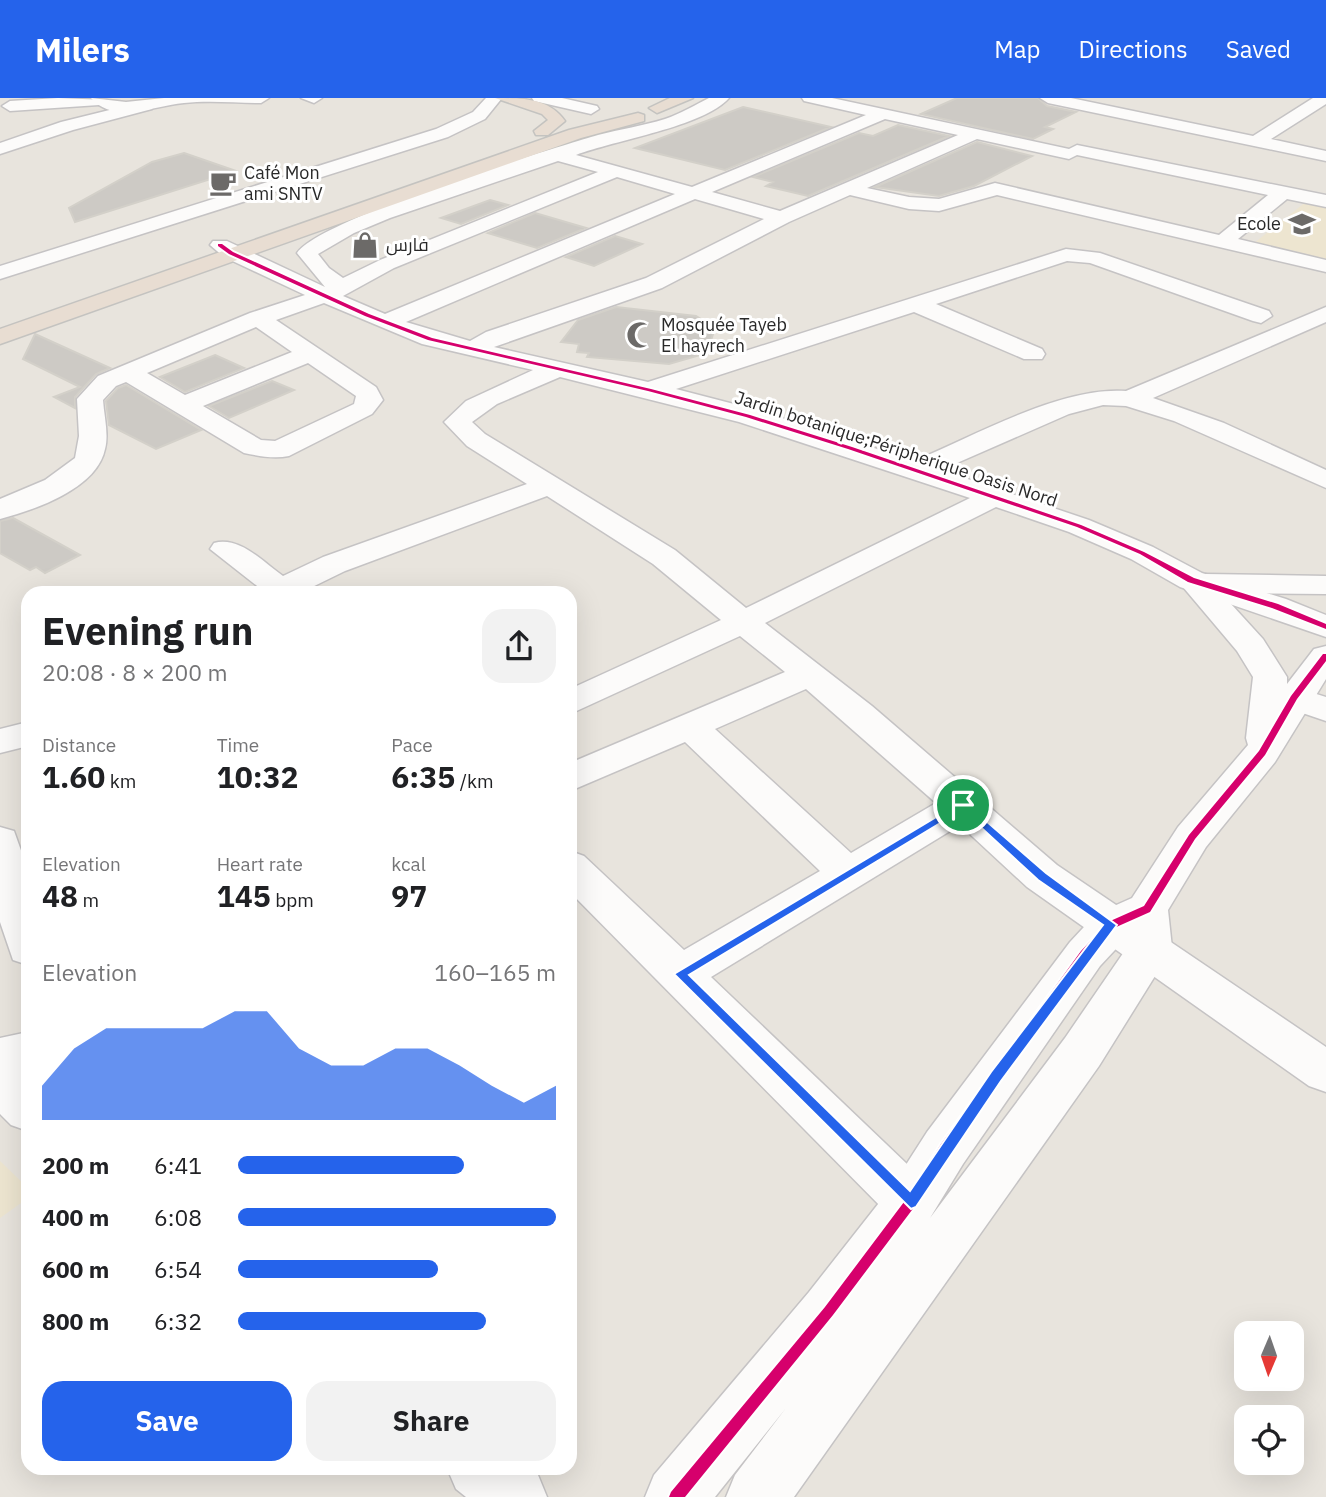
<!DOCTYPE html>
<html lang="en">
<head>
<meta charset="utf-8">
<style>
	:root { --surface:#fff; --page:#f2f2f2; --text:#202124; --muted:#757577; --accent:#2563eb }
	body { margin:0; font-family:"IBM Plex Sans",Cairo,sans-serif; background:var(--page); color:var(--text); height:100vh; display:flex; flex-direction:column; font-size:26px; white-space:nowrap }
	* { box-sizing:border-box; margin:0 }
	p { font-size:23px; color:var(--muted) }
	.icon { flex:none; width:38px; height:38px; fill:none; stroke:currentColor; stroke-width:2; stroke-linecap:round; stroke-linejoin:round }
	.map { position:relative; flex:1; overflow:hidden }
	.side { position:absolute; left:21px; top:488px; width:556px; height:889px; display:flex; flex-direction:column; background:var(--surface); border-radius:21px; box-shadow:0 7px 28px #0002 }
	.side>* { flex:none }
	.needle { width:46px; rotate:182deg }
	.tools { position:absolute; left:1234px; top:1223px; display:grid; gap:14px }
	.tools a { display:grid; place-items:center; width:70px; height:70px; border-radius:14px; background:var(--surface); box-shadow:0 7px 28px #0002; font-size:35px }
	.pin { position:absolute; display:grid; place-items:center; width:60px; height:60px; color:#fff; margin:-30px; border:4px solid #fff; border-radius:50%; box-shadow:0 2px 7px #0007 }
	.round { display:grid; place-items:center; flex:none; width:74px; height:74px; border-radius:21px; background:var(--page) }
	.overview { display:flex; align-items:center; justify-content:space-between; height:119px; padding:0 21px }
	h1 { font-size:38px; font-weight:700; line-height:52px }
	.metrics { display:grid; grid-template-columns:repeat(3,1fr); gap:10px; height:119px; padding:7px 21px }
	.metrics div { display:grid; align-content:center }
	.metrics b { font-size:30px; font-weight:700 }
	.metrics small { font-size:19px; font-weight:400 }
	.metrics p { font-size:19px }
	.chart { height:196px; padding:14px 21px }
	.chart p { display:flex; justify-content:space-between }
	.chart svg { width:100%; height:126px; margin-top:7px; fill:var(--accent); opacity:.7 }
	.button { display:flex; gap:14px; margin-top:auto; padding:14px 21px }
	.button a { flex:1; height:80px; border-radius:21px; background:var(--accent); color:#fff; font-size:28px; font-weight:700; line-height:80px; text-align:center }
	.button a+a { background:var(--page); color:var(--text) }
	ul { padding:0 21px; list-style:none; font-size:23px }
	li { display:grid; grid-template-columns:112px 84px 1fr; align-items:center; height:52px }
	li i { height:18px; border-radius:9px; background:var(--accent) }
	header { display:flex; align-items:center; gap:42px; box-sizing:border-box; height:98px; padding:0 35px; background:var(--accent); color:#fff }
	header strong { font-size:33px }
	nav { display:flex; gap:38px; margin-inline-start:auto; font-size:24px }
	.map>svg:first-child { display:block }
</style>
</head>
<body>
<header>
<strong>Milers</strong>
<nav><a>Map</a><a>Directions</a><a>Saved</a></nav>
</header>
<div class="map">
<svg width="1326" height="1399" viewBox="0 0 1326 1399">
	<rect width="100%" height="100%" fill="#e8e4dd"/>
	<path fill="#ede5d0" d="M 1307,103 L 1326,107 L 1326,162 L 1253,146 Z
		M 0,1063 L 28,1090 L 28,1100 L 0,1120 Z"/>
	<path fill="#cdcac5" stroke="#d3d0c9" stroke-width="2" d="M 957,0 L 1038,0 L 1047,8 L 1076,14 L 1045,29 L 1053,31 L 1033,41 L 921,16 Z
		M 743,9 L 831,29 L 725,72 L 635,50 Z
		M 898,27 L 949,38 L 808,98 L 766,88 L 773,84 L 753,79 L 859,35 L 873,38 Z
		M 977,44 L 1032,58 L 974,88 L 939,98 L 875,89 Z
		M 184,55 L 236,73 L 75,124 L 69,110 L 152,64 Z
		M 490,102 L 508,107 L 461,126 L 441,120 Z
		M 535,115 L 586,130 L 537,150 L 488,135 Z
		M 615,138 L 642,146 L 594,168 L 566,159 Z
		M 616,209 L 696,218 L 715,230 L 707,255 L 669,266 L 587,259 L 589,255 L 577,254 L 579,246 L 561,244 L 578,222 Z
		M 35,236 L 110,270 L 96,276 L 75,299 L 75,310 L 54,299 L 80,289 L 23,261 Z
		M 215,257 L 244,270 L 185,294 L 160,279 Z
		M 272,283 L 294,292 L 229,320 L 209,308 Z
		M 126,287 L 201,332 L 156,351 L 109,327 L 106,303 L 118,290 Z
		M 13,420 L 80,457 L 45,475 L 36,469 L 30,472 L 0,455 L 0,423 Z"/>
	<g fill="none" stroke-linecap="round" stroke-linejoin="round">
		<defs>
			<path id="street" d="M 58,0 L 107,2 L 99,7 L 10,13 L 2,8 L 10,3 Z
				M 486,0 L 502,0 L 485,21 L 448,39 L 0,181 L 0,168 L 436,31 L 473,14 Z
				M 709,0 L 729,0 C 703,29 615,42 576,57 L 692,89 L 866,17 L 804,3 L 802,0 L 832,0 L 1069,51 L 1077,47 L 1326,97 L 1326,109 L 1287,101 L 1238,141 L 1326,162 L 1326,174 L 997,97 L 939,113 L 909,111 L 850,97 L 789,124 L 662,190 L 494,249 L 648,284 L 1066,151 L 1100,155 L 1269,213 L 1272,218 L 1261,225 L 1253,223 L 1090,165 L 1067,163 L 936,206 L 1042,251 L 1045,256 L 1042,261 L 1024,261 L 914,214 L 676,291 L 757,312 L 914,363 C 975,338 1061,288 1126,293 L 1326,209 L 1326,224 L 1153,300 L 1224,325 L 1326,372 L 1326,390 L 1174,323 L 1126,308 L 1103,307 L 1069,316 L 941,372 L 1089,422 L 1153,449 L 1202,475 L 1286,501 L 1326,517 L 1326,539 L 1180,489 L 1131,461 L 1069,434 L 996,409 L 765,525 L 872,608 L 1057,767 L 1326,949 L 1326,994 L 1309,988 L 1027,789 L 960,727 L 711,879 L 929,1087 L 937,1104 L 929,1121 L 911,1128 L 893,1121 L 570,794 L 570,753 L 584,758 L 684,852 L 820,773 L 685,644 L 570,693 L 570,665 L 785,574 L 740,538 L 570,616 L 570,591 L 721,522 L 653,466 L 547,398 L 345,473 L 300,495 L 266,495 L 210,451 L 214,445 C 240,438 263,464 283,478 L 323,459 L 527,386 L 467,348 L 444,324 L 466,303 L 533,272 L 422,246 L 324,205 L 276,222 L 376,289 L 383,302 L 372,316 L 289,358 C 274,361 259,358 244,355 L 126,284 L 116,288 L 103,302 C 104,318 109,336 105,351 C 97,391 34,412 0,421 L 0,401 L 45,382 L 75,360 L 79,338 L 77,301 L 98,278 L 250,215 L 305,197 L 224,159 L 210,147 L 213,143 L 227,143 L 325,189 L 297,155 C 320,121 547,52 598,37 C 620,31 643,28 665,21 C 680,16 695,7 709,0 ZM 885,21 L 958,37 L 780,113 L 712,94 ZM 977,41 L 1069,61 L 1077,57 L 1268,97 L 1219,137 L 995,85 L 939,101 L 909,99 L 867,90 ZM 558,63 L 598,74 L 380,162 L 343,180 L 329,170 L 318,156 L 354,135 L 390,120 ZM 617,79 L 675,96 L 385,216 L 343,198 L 394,170 ZM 695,101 L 764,121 L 646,180 L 486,234 L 470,243 L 406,224 ZM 256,229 L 292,254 L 185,297 L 147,275 ZM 308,265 L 356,298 L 354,306 L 275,343 L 261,342 L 203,308 ZM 560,279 L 739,324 L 970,400 L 746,510 L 675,452 L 485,336 L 472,324 L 497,306 ZM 806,591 L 936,705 L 851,755 L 715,631 Z
				M 1040,0 L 1071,0 L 1253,38 L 1313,0 L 1326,0 L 1326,6 L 1271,41 L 1326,53 L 1326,63 L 1048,5 Z
				M 146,3 L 154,8 L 152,11 L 73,32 L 0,56 L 0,45 L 61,24 Z
				M 1294,589 L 1326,599 L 1326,623 L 1282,608 L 1276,600 L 1282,592 Z
				M 28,624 L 28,648 L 0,655 L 0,631 Z
				M 0,729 L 14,733 L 28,772 L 28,867 L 13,862 L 0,824 Z
				M 28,934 L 28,972 L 21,974 L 28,981 L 28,1033 L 11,1027 L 0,1016 L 0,940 Z
				M 447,1370 L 528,1370 L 538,1377 L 547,1399 L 466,1399 L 456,1391 Z"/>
			<path id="secondary" d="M 91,0 L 126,4 L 164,0 L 269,0 L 261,5 C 236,5 209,2 184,5 C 156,7 114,27 91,0 Z
				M 301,0 L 322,0 L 314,5 Z
				M 532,0 L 562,0 L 597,8 L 599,11 L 591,16 L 534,3 Z
				M 1206,476 L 1326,478 L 1326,496 L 1221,495 L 1263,541 L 1287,579 L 1287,586 L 1314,551 L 1326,548 L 1326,581 L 1275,664 L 1206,749 L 1168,812 L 1172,850 L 1165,862 L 1099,968 L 794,1399 L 726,1399 L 735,1377 L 786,1310 L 715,1399 L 645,1399 L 654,1377 L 809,1194 L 893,1087 L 927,1034 L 1070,844 L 1096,816 L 1132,800 L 1178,729 L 1248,647 L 1246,640 L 1253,579 L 1237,553 L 1183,489 L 1188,482 ZM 1128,838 L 1128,848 L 1065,940 L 930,1120 L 963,1066 L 1100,868 Z"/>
			<path id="highway" d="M 495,0 C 522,0 549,0 565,23 L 548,37 L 536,37 L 534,33 L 548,22 L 542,16 Z
				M 670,0 L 693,0 L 657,15 L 649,10 Z
				M 638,15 L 644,17 L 644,23 L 581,40 L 0,246 L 0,231 L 569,32 Z"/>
		</defs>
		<use href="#street" stroke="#c5c3c4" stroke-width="3"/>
		<use href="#secondary" stroke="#c5c3c4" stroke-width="3"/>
		<use href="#highway" stroke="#c4c3c0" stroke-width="3"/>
		<use href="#street" fill="#fcfbfa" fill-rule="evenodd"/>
		<use href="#secondary" fill="#fcfbfa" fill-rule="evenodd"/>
		<use href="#highway" fill="#e8ddd2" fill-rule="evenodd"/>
		<defs>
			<path id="cycleway" d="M 218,146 L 222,146 L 233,154 L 369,216 L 432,240 L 651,291 L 750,317 L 852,349 L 1081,427 L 1144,454 L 1194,480 L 1278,506 L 1326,526 L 1326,531 L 1272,510 L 1188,484 L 1140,456 L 1077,429 L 848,351 L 746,319 L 648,293 L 428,242 L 365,218 L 229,156 L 218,148 Z
				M 1323,556 L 1326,556 L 1326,563 L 1297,601 L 1265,657 L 1195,741 L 1150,814 L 1114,830 L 1089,859 L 949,1054 L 915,1108 L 833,1217 L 685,1399 L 669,1399 L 671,1394 L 825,1209 L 907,1100 L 941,1046 L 1081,853 L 1108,824 L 1144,808 L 1189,737 L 1259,653 L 1291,598 Z"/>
		</defs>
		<use href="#cycleway" stroke="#fff" stroke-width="4"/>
		<use href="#cycleway" fill="#d6006c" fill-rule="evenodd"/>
	</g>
	<path fill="#2563eb" stroke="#fff" stroke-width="2" fill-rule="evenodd" d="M 963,703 L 1046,775 L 1117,827 L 1001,983 L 916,1109 L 911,1111 L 674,876 ZM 962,712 L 1038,782 L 1103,827 L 991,974 L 910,1093 L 689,877 Z"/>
	<defs>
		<symbol id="cafe-bare" viewBox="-9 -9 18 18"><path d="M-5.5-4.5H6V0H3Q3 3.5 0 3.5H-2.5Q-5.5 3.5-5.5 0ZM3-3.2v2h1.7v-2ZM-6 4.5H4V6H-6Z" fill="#6c6a68" stroke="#fff" stroke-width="2.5" paint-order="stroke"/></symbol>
		<symbol id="school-bare" viewBox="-9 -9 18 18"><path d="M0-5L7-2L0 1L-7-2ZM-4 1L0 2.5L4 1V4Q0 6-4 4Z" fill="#6c6a68" stroke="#fff" stroke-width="2.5" paint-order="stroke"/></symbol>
		<symbol id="shop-bare" viewBox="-9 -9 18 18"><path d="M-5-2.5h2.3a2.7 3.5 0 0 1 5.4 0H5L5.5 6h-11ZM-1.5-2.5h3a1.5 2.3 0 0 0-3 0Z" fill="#6c6a68" stroke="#fff" stroke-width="2.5" paint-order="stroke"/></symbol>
		<symbol id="mosque-bare" viewBox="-9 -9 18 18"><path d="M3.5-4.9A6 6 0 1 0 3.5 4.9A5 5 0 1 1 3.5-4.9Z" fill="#6c6a68" stroke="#fff" stroke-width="2.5" paint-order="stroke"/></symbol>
	</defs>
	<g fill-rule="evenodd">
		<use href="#cafe-bare" x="204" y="66" width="38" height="38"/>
		<use href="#school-bare" x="1283" y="107" width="38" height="38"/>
		<use href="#shop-bare" x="346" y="128" width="38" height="38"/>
		<use href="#mosque-bare" x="621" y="218" width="38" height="38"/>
	</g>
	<g text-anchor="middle" stroke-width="6" stroke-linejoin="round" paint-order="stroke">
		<g font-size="18" fill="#292929" stroke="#fff" text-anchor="start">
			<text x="244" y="81">Café Mon<tspan x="244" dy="21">ami SNTV</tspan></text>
			<text x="1281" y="132" text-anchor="end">Ecole</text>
			<text x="386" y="153">فارس</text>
			<text x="661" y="233">Mosquée Tayeb<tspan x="661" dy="21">El hayrech</tspan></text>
		</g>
		<g font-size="18" fill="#292929" stroke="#fff">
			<text transform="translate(896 351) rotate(18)" y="6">Jardin botanique;Péripherique Oasis Nord</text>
		</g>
	</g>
</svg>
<div class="tools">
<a><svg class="needle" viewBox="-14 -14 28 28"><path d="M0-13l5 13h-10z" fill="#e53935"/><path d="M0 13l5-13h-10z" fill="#757577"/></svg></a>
<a><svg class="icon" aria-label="locate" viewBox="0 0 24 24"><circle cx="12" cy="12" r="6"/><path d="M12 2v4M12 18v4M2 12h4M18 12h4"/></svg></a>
</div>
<div class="pin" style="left:963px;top:707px;background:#1e9e55"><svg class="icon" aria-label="arrive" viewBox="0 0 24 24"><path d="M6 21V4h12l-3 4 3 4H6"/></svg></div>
<section class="side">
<div class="overview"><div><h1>Evening run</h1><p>20:08 · 8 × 200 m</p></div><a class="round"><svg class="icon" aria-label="share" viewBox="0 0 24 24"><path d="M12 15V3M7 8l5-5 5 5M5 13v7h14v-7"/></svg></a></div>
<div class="metrics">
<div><p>Distance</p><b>1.60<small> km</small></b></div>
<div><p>Time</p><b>10:32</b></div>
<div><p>Pace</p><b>6:35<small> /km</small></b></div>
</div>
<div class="metrics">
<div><p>Elevation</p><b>48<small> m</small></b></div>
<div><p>Heart rate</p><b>145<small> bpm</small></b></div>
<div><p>kcal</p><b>97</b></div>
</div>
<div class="chart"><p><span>Elevation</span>160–165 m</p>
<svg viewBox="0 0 160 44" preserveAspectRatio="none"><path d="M0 44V32L10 19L20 12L30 12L40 12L50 12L60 6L70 6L80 19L90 25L100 25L110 19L120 19L130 25L140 32L150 38L160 32V44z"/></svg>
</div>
<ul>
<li><b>200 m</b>6:41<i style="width:71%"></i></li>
<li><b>400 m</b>6:08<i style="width:100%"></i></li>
<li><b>600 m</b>6:54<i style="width:63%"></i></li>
<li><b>800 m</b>6:32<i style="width:78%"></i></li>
</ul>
<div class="button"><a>Save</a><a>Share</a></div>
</section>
</div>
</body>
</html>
